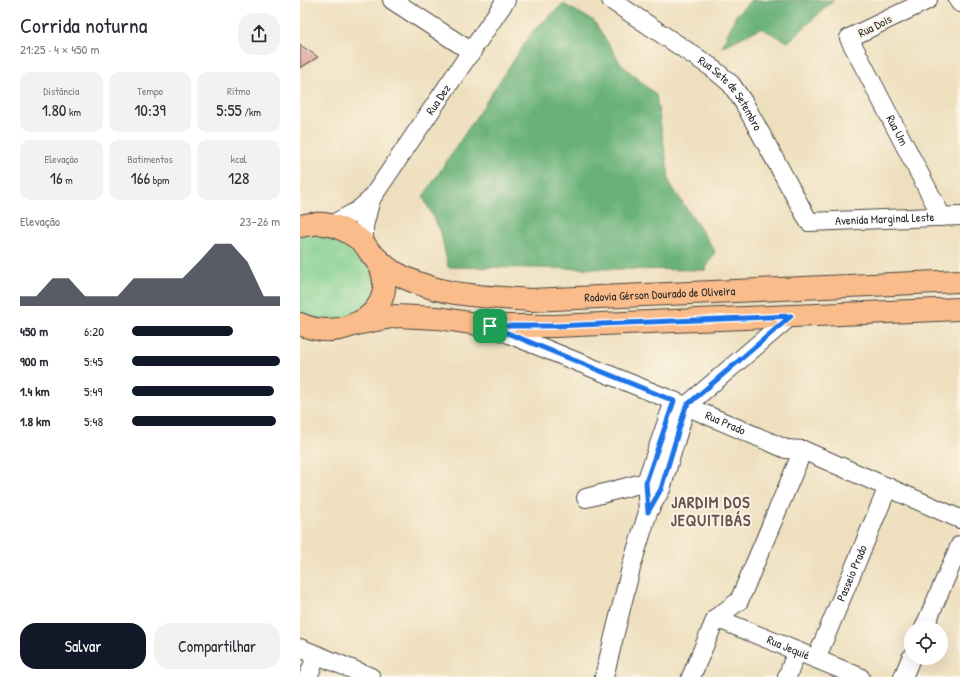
<!DOCTYPE html>
<html lang="pt">
<head>
<meta charset="utf-8">
<style>
	:root { --surface:#fff; --page:#f2f2f3; --text:#2b2b33; --muted:#7c7c81; --accent:#111827 }
	body { margin:0; font-family:"Patrick Hand",sans-serif; background:var(--page); color:var(--text); height:100vh; display:flex; flex-direction:column; font-size:15px; white-space:nowrap }
	* { box-sizing:border-box; margin:0 }
	p { font-size:13px; color:var(--muted) }
	.icon { flex:none; width:22px; height:22px; fill:none; stroke:currentColor; stroke-width:2; stroke-linecap:round; stroke-linejoin:round }
	.map { position:relative; flex:1; overflow:hidden }
	.side { display:flex; flex-direction:column; background:var(--surface); width:300px }
	.side>* { flex:none }
	.fabs { position:absolute; left:604px; top:621px; display:grid; gap:8px }
	.fabs a { display:grid; place-items:center; width:44px; height:44px; border-radius:50%; background:var(--surface); box-shadow:0 4px 16px #0002; font-size:20px }
	.pin { position:absolute; display:grid; place-items:center; width:34px; height:34px; color:#fff; margin:-17px; border-radius:8px; box-shadow:0 2px 6px #0006 }
	.round { display:grid; place-items:center; flex:none; width:42px; height:42px; border-radius:16px; background:var(--page) }
	.head { display:flex; align-items:center; justify-content:space-between; height:68px; padding:0 20px }
	h1 { font-size:22px; font-weight:600; line-height:30px }
	.figures { display:grid; grid-template-columns:repeat(3,1fr); gap:6px; height:68px; padding:4px 20px }
	.figures div { display:grid; align-content:center; border-radius:10px; background:var(--page); text-align:center }
	.figures b { font-size:17px; font-weight:600 }
	.figures small { font-size:11px; font-weight:400 }
	.figures p { font-size:11px }
	.chart { height:112px; padding:8px 20px }
	.chart p { display:flex; justify-content:space-between }
	.chart svg { width:100%; height:72px; margin-top:4px; fill:var(--accent); opacity:.7 }
	.action { display:flex; gap:8px; margin-top:auto; padding:8px 20px }
	.action a { flex:1; height:46px; border-radius:16px; background:var(--accent); color:#fff; font-size:16px; font-weight:600; line-height:46px; text-align:center }
	.action a+a { background:var(--page); color:var(--text) }
	ul { padding:0 20px; list-style:none; font-size:13px }
	li { display:grid; grid-template-columns:64px 48px 1fr; align-items:center; height:30px }
	li i { height:10px; border-radius:5px; background:var(--accent) }
	main { display:flex; flex:1; min-height:0 }
	.map>svg:first-child { display:block }
</style>
</head>
<body>
<main>
<section class="side">
<div class="head"><div><h1>Corrida noturna</h1><p>21:25 · 4 × 450 m</p></div><a class="round"><svg class="icon" aria-label="share" viewBox="0 0 24 24"><path d="M12 15V3M7 8l5-5 5 5M5 13v7h14v-7"/></svg></a></div>
<div class="figures">
<div><p>Distância</p><b>1.80<small> km</small></b></div>
<div><p>Tempo</p><b>10:39</b></div>
<div><p>Ritmo</p><b>5:55<small> /km</small></b></div>
</div>
<div class="figures">
<div><p>Elevação</p><b>16<small> m</small></b></div>
<div><p>Batimentos</p><b>166<small> bpm</small></b></div>
<div><p>kcal</p><b>128</b></div>
</div>
<div class="chart"><p><span>Elevação</span>23–26 m</p>
<svg viewBox="0 0 160 44" preserveAspectRatio="none"><path d="M0 44V38L10 38L20 27L30 27L40 38L50 38L60 38L70 27L80 27L90 27L100 27L110 17L120 6L130 6L140 17L150 38L160 38V44z"/></svg>
</div>
<ul>
<li><b>450 m</b>6:20<i style="width:68%"></i></li>
<li><b>900 m</b>5:45<i style="width:100%"></i></li>
<li><b>1.4 km</b>5:49<i style="width:96%"></i></li>
<li><b>1.8 km</b>5:48<i style="width:97%"></i></li>
</ul>
<div class="action"><a>Salvar</a><a>Compartilhar</a></div>
</section>
<div class="map">
<svg width="660" height="677" viewBox="0 0 660 677">
	<rect width="100%" height="100%" fill="#fcf5e5"/>
	<filter id="ink" filterUnits="userSpaceOnUse"><feTurbulence type="fractalNoise" baseFrequency=".025" numOctaves="2"/><feDisplacementMap in="SourceGraphic" scale="8" xChannelSelector="R" yChannelSelector="G"/><feConvolveMatrix kernelMatrix="1 2 1 2 8 2 1 2 1" color-interpolation-filters="sRGB"/></filter>
	<filter id="wash" filterUnits="userSpaceOnUse"><feTurbulence type="fractalNoise" baseFrequency=".012" numOctaves="4" result="noise"/><feDisplacementMap in="SourceGraphic" scale="16" xChannelSelector="R" yChannelSelector="G"/><feGaussianBlur stdDeviation="0.9" result="paint"/><feColorMatrix in="noise" values="0 0 0 0 0 0 0 0 0 0 0 0 0 0 0 0 0 1.4 0 .05"/><feComposite in="paint" operator="in"/></filter>
	<g filter="url(#wash)">
		<rect width="100%" height="100%" fill="#eedfbe"/>
		<path fill="#80ce8d" stroke="#567c5c" d="M 17,234 L 31,236 L 46,241 L 73,268 L 74,301 L 43,321 L 0,317 L 0,236 Z"/>
		<path fill="#68b178" stroke="#4a6e52" d="M 451,0 L 534,0 L 488,42 L 461,28 L 422,47 L 436,15 Z
			M 263,4 L 294,21 L 321,64 L 356,95 L 370,184 L 415,251 L 405,270 L 148,267 L 141,232 L 123,197 L 233,31 Z"/>
		<g id="blocks">
			<path fill="#dc9e99" d="M 0,45 L 18,57 L 0,68 Z"/>
		</g>
	</g>
	<g filter="url(#ink)">
		<use href="#blocks" fill-opacity="0" stroke="#484641" stroke-width="1"/>
		<g fill="none" stroke-linecap="round" stroke-linejoin="round">
			<defs>
				<g id="minor">
					<path d="M 92,0 L 172,52"/>
					<path id="s1" d="M 311,0 L 411,67 L 431,84 L 444,103 L 509,222 L 660,216"/>
					<path id="s2" d="M 628,0 L 549,38 L 642,217"/>
					<path d="M 658,0 L 660,3"/>
					<path id="s3" d="M 31,225 L 57,211 L 71,199 L 206,0"/>
					<path d="M 64,243 L 64,226 L 71,199"/>
					<path id="s4" d="M 194,328 L 386,406 L 486,449 L 503,450 L 660,519"/>
					<path d="M 286,498 L 346,482 L 356,487"/>
					<path d="M 348,512 L 346,482 L 374,401"/>
					<path id="s5" d="M 416,618 L 560,677"/>
					<path d="M 624,628 L 660,545"/>
					<path d="M 0,648 L 71,677"/>
					<path id="s6" d="M 516,659 L 588,487"/>
					<path d="M 8,677 L 17,655"/>
					<path d="M 304,677 L 332,564 L 348,512 L 361,489 L 386,406 L 491,316"/>
					<path d="M 391,677 L 416,618 L 439,601 L 503,450"/>
					<path d="M 487,677 L 497,651"/>
					<path d="M 603,677 L 611,658"/>
				</g>
				<g id="major">
					<path d="M 0,226 C 9,224 21,223 30,225 C 40,227 58,237 64,244 C 67,247 69,251 71,254 C 74,258 78,262 80,266 C 92,294 77,317 50,326 C 34,332 16,331 0,324"/>
					<path id="s7" d="M 71,253 C 78,259 84,266 92,271 C 137,297 181,296 231,300 L 660,281"/>
					<path d="M 56,324 L 96,316 L 138,318 L 190,326 L 254,326 L 660,309"/>
				</g>
			</defs>
			<use href="#minor" stroke="#484641" stroke-width="20"/>
			<use href="#major" stroke="#484641" stroke-width="24"/>
			<use href="#minor" stroke="#fff" stroke-width="18"/>
			<use href="#major" stroke="#f9bc8a" stroke-width="22"/>
		</g>
	</g>
	<g fill="none" stroke-linecap="round" stroke-linejoin="round" filter="url(#ink)">
		<defs>
			<path id="route" d="M 491,316 L 386,406 L 361,489 L 348,512 L 346,482 L 374,401 L 190,326 L 254,326 Z"/>
		</defs>
		<use href="#route" stroke="#fff" stroke-width="8"/>
		<use href="#route" stroke="#1a73e8" stroke-width="5"/>
	</g>
	<g text-anchor="middle" stroke-width="3.5" stroke-linejoin="round" paint-order="stroke">
		<g font-size="12" fill="#2b2b2b" stroke="#fcf5e5">
			<text transform="translate(575 26) rotate(-26)" y="4">Rua Dois</text>
			<text dy="4" stroke="none"><textPath href="#s1" startOffset="153">Rua Sete de Setembro</textPath></text>
			<text dy="4" stroke="none"><textPath href="#s3" startOffset="168">Rua Dez</textPath></text>
			<text dy="4" stroke="none"><textPath href="#s2" startOffset="192">Rua Um</textPath></text>
			<text dy="4" stroke="none"><textPath href="#s1" startOffset="381">Avenida Marginal Leste</textPath></text>
			<text dy="4" stroke="none"><textPath href="#s7" startOffset="300">Rodovia Gérson Dourado de Oliveira</textPath></text>
			<text dy="4" stroke="none"><textPath href="#s4" startOffset="250">Rua Prado</textPath></text>
			<text dy="4" stroke="none"><textPath href="#s6" startOffset="93">Passeio Prado</textPath></text>
			<text dy="4" stroke="none"><textPath href="#s5" startOffset="78">Rua Jequié</textPath></text>
		</g>
		<g font-size="16" font-weight="bold" letter-spacing="1" fill="#695352" stroke="#fcf5e5">
			<text x="411" y="508">JARDIM DOS<tspan x="411" dy="18">JEQUITIBÁS</tspan></text>
		</g>
	</g>
</svg>
<div class="fabs">
<a><svg class="icon" aria-label="locate" viewBox="0 0 24 24"><circle cx="12" cy="12" r="6"/><path d="M12 2v4M12 18v4M2 12h4M18 12h4"/></svg></a>
</div>
<div class="pin" style="left:190px;top:326px;background:#1e9e55"><svg class="icon" aria-label="arrive" viewBox="0 0 24 24"><path d="M6 21V4h12l-3 4 3 4H6"/></svg></div>
</div>
</main>
</body>
</html>
